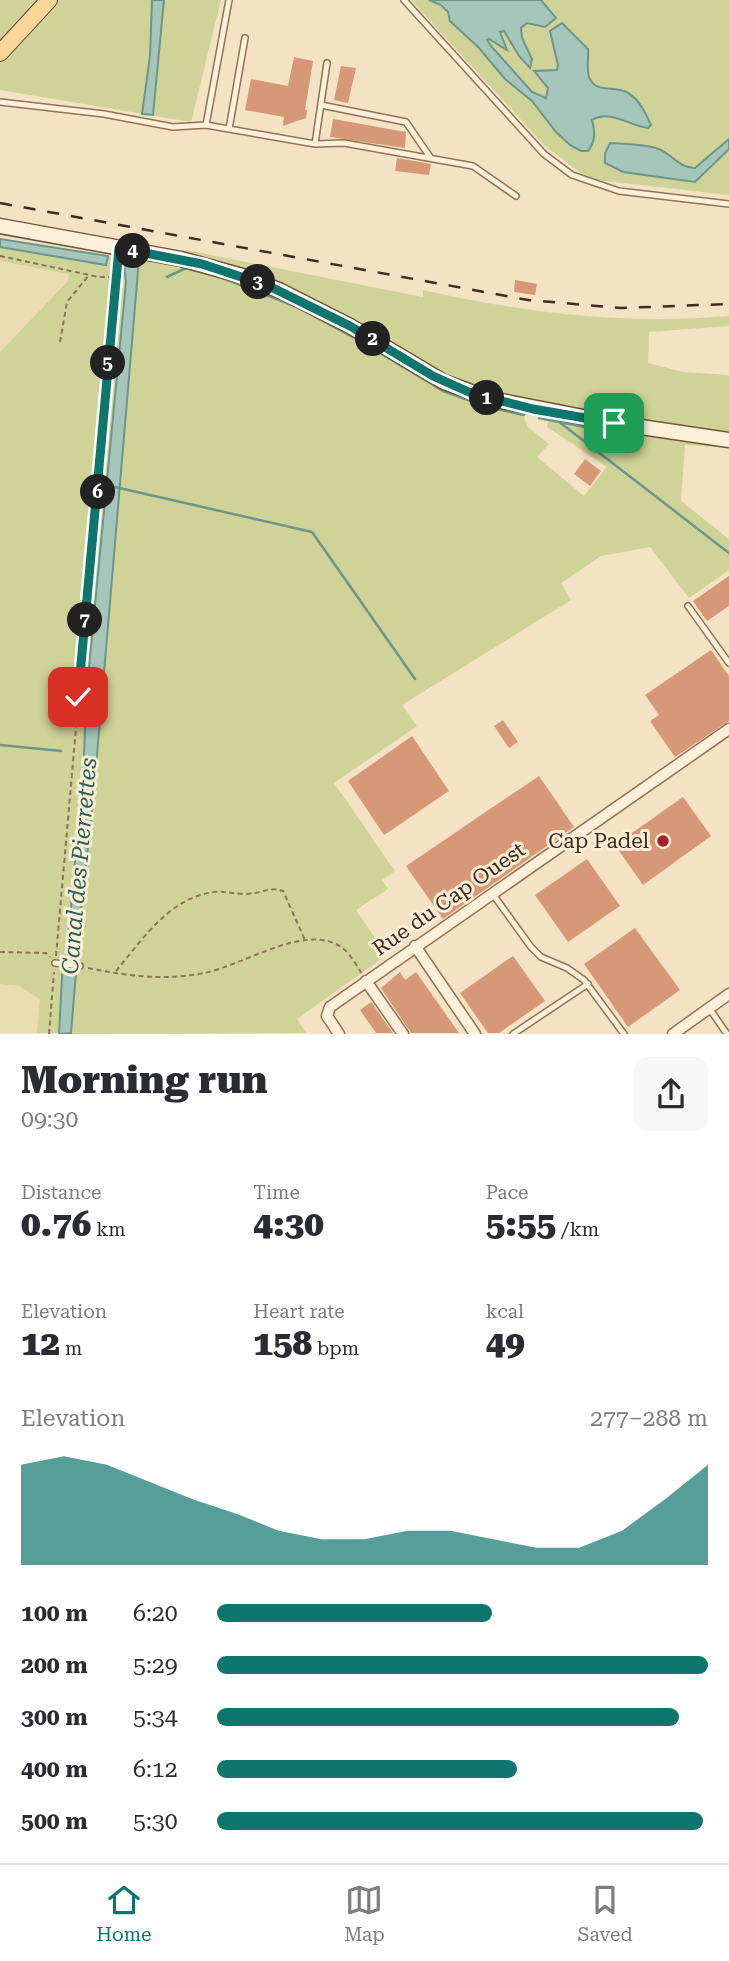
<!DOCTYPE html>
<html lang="en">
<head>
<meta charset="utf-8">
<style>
	:root { --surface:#fff; --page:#f7f7f7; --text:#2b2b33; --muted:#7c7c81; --line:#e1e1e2; --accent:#0f766e }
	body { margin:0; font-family:"Roboto Serif",serif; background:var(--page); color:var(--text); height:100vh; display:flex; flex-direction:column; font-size:26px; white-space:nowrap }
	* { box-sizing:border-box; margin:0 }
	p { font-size:23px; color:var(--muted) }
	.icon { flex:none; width:38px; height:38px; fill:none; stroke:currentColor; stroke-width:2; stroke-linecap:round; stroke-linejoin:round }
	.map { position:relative; height:1034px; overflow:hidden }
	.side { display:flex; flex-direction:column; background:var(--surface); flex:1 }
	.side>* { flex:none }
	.pin { position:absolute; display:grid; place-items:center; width:60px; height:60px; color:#fff; margin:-30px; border-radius:14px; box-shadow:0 4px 10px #0006 }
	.km { position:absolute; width:35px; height:35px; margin:-18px; border-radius:50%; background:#222; color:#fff; font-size:19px; line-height:35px; text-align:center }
	.round { display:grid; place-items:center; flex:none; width:74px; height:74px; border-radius:14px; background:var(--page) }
	.overview { display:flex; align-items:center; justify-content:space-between; height:119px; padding:0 21px }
	h1 { font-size:38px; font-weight:800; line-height:52px }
	.metrics { display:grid; grid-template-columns:repeat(3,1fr); gap:10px; height:119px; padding:7px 21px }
	.metrics div { display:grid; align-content:center }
	.metrics b { font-size:35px; font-weight:800 }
	.metrics small { font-size:19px; font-weight:400 }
	.metrics p { font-size:19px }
	.chart { height:196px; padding:14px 21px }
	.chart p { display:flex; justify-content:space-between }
	.chart svg { width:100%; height:126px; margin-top:7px; fill:var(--accent); opacity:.7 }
	ul { padding:0 21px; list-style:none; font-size:23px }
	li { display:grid; grid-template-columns:112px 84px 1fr; align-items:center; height:52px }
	li i { height:18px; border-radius:9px; background:var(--accent) }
	.tabs { display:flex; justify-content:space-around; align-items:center; height:98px; border-top:2px solid var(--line); background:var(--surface); font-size:19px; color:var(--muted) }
	.tabs a { display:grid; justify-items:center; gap:4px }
	.tabs .on { color:var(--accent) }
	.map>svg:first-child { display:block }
</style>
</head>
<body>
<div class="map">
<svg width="729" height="1034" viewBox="0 0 729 1034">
	<rect width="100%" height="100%" fill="#f3e2c4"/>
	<path fill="#eaddb1" d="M 0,261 L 69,273 L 67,282 L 0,352 Z
		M 0,984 L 19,986 L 41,999 L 37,1033 L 0,1033 Z"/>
	<path fill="#d0d397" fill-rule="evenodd" d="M 0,0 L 38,0 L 0,41 Z
		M 56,0 L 221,0 L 191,122 L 0,90 L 0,63 Z
		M 411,0 L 729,0 L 729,195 L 596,180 L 579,172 L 544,145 Z
		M 0,247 L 105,265 L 108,256 L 128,260 L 86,699 L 84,757 L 67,953 L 63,959 L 58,1033 L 37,1033 L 40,999 L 19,986 L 0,984 L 0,352 L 67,282 L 69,274 L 0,261 Z
		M 186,250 L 423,297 L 423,290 C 524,313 626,325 729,316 L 729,326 L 649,332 L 648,363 L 683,372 L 729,375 L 729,448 L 685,445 L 681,501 L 729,539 L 729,570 L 689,598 L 650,547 L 601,556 L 561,583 L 571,600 L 402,705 L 417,726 L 334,783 L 395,871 L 382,880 L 388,889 L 356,910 L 387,955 L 297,1019 L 306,1033 L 71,1034 L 139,259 L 182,263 ZM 521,410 L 549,417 L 547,427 L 607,467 L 584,496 L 537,457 L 549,444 L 528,427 Z"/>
	<path fill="#a7c6bb" stroke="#6c9689" stroke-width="2" d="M 152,0 L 164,0 L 153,115 L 142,114 L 150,56 Z
		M 429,0 L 541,0 L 556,18 L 545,27 L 527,23 L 521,28 L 522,38 L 532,59 L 530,68 L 519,56 L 504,31 L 500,32 L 507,50 L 489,39 L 487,40 L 491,46 L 532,92 L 546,98 L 548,88 L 534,71 L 557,70 L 558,65 L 550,31 L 562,23 L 588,49 C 589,58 586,69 589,77 C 596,95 615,84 628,93 C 639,99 646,114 651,125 L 648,128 C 630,126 610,109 592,120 C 595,131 596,141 588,151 L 581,151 L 570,145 L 556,132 L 532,101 L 505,79 L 479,48 L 450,21 L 448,12 L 441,5 Z
		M 729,139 L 729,149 L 695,182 L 623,172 L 605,163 L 605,153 L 610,143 C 625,144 642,144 656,148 C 671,152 678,168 695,168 Z
		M 0,239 L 108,256 L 106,265 L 0,247 Z
		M 129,257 L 139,259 L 93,803 L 79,928 L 84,927 L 79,937 L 71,1033 L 59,1034 L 63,959 L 67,953 L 84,757 L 86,699 L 126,282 L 124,265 Z"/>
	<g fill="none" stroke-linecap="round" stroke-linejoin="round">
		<path stroke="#6c9689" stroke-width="2.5" d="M 167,277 L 186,268 L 197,271
			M 220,277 L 297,307 L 360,341 L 443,391 L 488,407 L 524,415
			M 539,418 L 642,438
			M 558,421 L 729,553
			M 115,487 L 312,532 L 415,679
			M 0,745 L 61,751"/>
	</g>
	<path fill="#d69876" d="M 294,57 L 313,61 L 305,110 L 307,110 L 306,118 L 283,126 L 284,117 L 245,110 L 251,79 L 288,86 Z
		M 341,66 L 356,68 L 348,103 L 334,100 Z
		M 333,119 L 406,132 L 405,148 L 330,137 Z
		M 397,158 L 431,164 L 429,175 L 395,171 Z
		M 515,280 L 537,284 L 535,295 L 514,292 Z
		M 585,459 L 601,471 L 590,486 L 574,474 Z
		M 729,576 L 729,606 L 707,621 L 693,601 Z
		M 711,650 L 729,676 L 729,721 L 675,757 L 650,721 L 659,715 L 645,695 Z
		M 503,720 L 518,742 L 509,748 L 494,726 Z
		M 412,736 L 449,791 L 384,835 L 348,781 Z
		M 539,776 L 574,827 L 443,919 L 406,866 Z
		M 683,797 L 711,836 L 643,885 L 615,845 Z
		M 587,859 L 620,906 L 568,942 L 535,895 Z
		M 635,928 L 680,990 L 628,1027 L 584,964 Z
		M 513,956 L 545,1001 L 499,1033 L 488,1033 L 460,993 Z
		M 400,972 L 405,980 L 416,972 L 459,1033 L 411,1033 L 381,988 Z
		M 371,1002 L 393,1033 L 376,1033 L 360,1010 Z"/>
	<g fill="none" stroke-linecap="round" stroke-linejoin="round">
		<defs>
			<path id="lane" d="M 404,0 L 544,154 L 572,175 L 619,191 L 729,204
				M 0,102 L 104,114 L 173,127 L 206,125 L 229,0
				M 321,105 L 406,122 L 430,157
				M 206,125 L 315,144 L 344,143 L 473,166 L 516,196
				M 229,129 L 245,38
				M 315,144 L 327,63
				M 688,606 L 729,663
				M 492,893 L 531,947 L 541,957 L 567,968 L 584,980 L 624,1034
				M 55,963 L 80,966
				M 709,1008 L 727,1034
				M 513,1034 L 588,984"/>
			<path id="street" d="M 415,946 L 475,1034
				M 366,981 L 403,1034
				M 339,1034 L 327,1016 L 330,1007 L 729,729
				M 673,1034 L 729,994"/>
			<path id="secondary" d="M 0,226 L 181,259 L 246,277 L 281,291 L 350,326 L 444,382 L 491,399 L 614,423 L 729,440"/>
			<path id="primary" d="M 0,53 L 49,0"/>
		</defs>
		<use href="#lane" stroke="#917258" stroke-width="8"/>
		<use href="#street" stroke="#917258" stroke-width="13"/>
		<use href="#secondary" stroke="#73533b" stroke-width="17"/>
		<use href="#primary" stroke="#5e402c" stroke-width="18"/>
		<path stroke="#917258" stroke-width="2" stroke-dasharray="5 3.5" stroke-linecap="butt" d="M 0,256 L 99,277 L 115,277
			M 60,342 L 67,302 L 89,275
			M 0,952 L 46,953 L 50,957
			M 56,956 L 117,261
			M 88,968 C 128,976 164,981 204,973 C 242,966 301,925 338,945 C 348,950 356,964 362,974
			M 116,971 C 143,939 169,898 214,892 C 225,891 235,894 246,894 C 259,894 270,886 283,891 L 305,940
			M 49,1034 L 54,972"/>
		<use href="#lane" stroke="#fcf0d9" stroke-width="5"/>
		<use href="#street" stroke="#fcf0d9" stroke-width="10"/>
		<use href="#secondary" stroke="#fcf0d9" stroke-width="14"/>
		<use href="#primary" stroke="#fad599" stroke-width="16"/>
		<path stroke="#3f2c1e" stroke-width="2.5" stroke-dasharray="12 12" stroke-linecap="butt" d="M 0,203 L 528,300 L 621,308 L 729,304"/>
	</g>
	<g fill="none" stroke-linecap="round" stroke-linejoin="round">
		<defs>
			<path id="route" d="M 78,697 L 119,248 L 202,264 L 269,286 L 350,326 L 433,376 L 471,393 L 533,409 L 614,423"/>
		</defs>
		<use href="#route" stroke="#fff" stroke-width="14"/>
		<use href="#route" stroke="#0f766e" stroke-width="9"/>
	</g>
	<circle fill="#a7212a" stroke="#f9edd5" stroke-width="2.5" cx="663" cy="841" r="7"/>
	<g text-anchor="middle" stroke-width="6" stroke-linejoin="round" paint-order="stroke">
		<g font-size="21" fill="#3f2c1e" stroke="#f9edd5" text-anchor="end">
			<text x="649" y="848">Cap Padel</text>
		</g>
		<g font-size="21" fill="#3f2c1e" stroke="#f9edd5">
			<text transform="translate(449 899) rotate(-35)" y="7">Rue du Cap Ouest</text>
		</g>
		<g font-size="23" font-style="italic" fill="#2b605a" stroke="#f9edd5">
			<text transform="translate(79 866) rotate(-85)" y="8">Canal des Pierrettes</text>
		</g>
	</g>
</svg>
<div class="pin" style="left:614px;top:423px;background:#1e9e55"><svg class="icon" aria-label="arrive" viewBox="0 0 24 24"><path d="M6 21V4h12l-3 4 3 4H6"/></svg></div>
<div class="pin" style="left:78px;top:697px;background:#d93025"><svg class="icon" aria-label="check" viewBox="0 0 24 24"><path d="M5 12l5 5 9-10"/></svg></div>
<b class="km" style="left:487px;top:398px">1</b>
<b class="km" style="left:373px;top:339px">2</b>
<b class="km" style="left:258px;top:282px">3</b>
<b class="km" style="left:133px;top:251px">4</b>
<b class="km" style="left:108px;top:363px">5</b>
<b class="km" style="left:98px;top:492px">6</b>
<b class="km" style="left:85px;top:620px">7</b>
</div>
<section class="side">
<div class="overview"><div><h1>Morning run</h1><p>09:30</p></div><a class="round"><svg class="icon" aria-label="share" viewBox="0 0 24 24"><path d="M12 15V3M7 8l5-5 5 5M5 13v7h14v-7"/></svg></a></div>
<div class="metrics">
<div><p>Distance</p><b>0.76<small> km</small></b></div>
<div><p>Time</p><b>4:30</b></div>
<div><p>Pace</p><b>5:55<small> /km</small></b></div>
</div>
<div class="metrics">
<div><p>Elevation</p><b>12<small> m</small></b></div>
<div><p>Heart rate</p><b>158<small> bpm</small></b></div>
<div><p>kcal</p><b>49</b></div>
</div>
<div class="chart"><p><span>Elevation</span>277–288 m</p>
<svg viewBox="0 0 160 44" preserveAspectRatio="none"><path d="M0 44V9L10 6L20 9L30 15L40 21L50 26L60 32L70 35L80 35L90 32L100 32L110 35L120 38L130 38L140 32L150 21L160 9V44z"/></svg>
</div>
<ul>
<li><b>100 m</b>6:20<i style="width:56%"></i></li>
<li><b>200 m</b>5:29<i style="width:100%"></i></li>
<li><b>300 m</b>5:34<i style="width:94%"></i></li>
<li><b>400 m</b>6:12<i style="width:61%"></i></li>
<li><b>500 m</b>5:30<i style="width:99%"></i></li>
</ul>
</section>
<nav class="tabs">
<a class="on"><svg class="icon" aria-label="home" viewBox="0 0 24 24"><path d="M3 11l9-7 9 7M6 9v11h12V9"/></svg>Home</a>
<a><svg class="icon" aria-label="map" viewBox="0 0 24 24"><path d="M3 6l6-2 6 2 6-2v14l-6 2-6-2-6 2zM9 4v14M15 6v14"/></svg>Map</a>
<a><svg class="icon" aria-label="saved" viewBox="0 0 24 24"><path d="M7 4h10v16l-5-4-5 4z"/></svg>Saved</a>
</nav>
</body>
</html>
